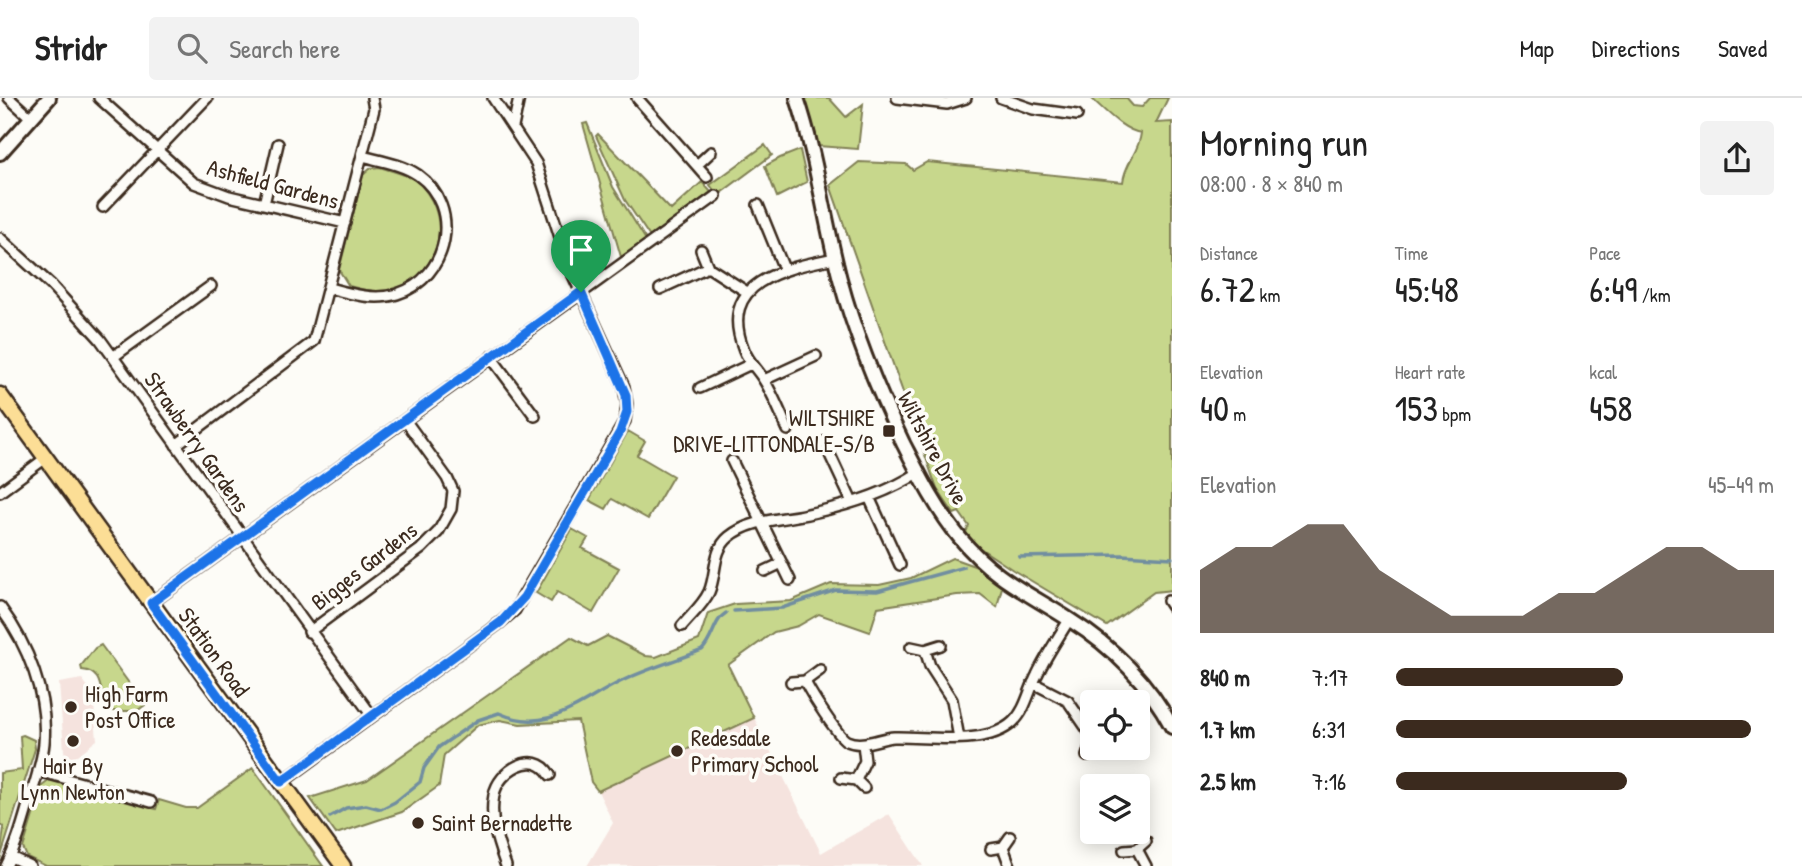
<!DOCTYPE html>
<html lang="en">
<head>
<meta charset="utf-8">
<style>
	:root { --surface:#fff; --page:#f2f2f2; --text:#222; --muted:#767676; --line:#e0e0e0; --accent:#3b2a1e }
	body { margin:0; font-family:"Patrick Hand",sans-serif; background:var(--page); color:var(--text); height:100vh; display:flex; flex-direction:column; font-size:26px; white-space:nowrap }
	* { box-sizing:border-box; margin:0 }
	p { font-size:23px; color:var(--muted) }
	.icon { flex:none; width:38px; height:38px; fill:none; stroke:currentColor; stroke-width:2; stroke-linecap:round; stroke-linejoin:round }
	.map { position:relative; flex:1; overflow:hidden }
	.drawer { display:flex; flex-direction:column; background:var(--surface); width:630px }
	.drawer>* { flex:none }
	.buttons { position:absolute; left:1080px; top:592px; display:grid; gap:14px }
	.buttons a { display:grid; place-items:center; width:70px; height:70px; border-radius:7px; background:var(--surface); box-shadow:0 4px 18px #0003; font-size:35px }
	.pin { position:absolute; display:grid; place-items:center; width:60px; height:60px; color:#fff; margin:-72px -30px; border-radius:50% 50% 50% 0; rotate:-45deg; box-shadow:0 0 7px #0007 }
	.pin .icon { rotate:45deg }
	.round { display:grid; place-items:center; flex:none; width:74px; height:74px; border-radius:7px; background:var(--page) }
	.head { display:flex; align-items:center; justify-content:space-between; height:119px; padding:0 28px }
	h1 { font-size:38px; font-weight:600; line-height:52px }
	.stats { display:grid; grid-template-columns:repeat(3,1fr); gap:10px; height:119px; padding:7px 28px }
	.stats div { display:grid; align-content:center }
	.stats b { font-size:35px; font-weight:600 }
	.stats small { font-size:19px; font-weight:400 }
	.stats p { font-size:19px }
	.chart { height:196px; padding:14px 28px }
	.chart p { display:flex; justify-content:space-between }
	.chart svg { width:100%; height:126px; margin-top:7px; fill:var(--accent); opacity:.7 }
	ul { padding:0 28px; list-style:none; font-size:23px }
	li { display:grid; grid-template-columns:112px 84px 1fr; align-items:center; height:52px }
	li i { height:18px; border-radius:9px; background:var(--accent) }
	header { display:flex; align-items:center; gap:42px; box-sizing:border-box; height:98px; padding:0 35px; background:var(--surface); border-bottom:2px solid var(--line) }
	header strong { font-size:33px }
	nav { display:flex; gap:38px; margin-inline-start:auto; font-size:24px }
	.search { width:490px; height:63px; background:var(--page); display:flex; align-items:center; gap:18px; box-sizing:border-box; padding:0 24px; border-radius:7px; color:var(--muted); font-size:26px }
	main { display:flex; flex:1; min-height:0 }
	.map>svg:first-child { display:block }
</style>
</head>
<body>
<header>
<strong>Stridr</strong>
<div class="search"><svg class="icon" aria-label="search" viewBox="0 0 24 24"><circle cx="10" cy="10" r="6"/><path d="M15 15l6 6"/></svg>Search here</div>
<nav><a>Map</a><a>Directions</a><a>Saved</a></nav>
</header>
<main>
<div class="map">
<svg width="1172" height="768" viewBox="0 0 1172 768">
	<rect width="100%" height="100%" fill="#fdfcf7"/>
	<filter id="ink" filterUnits="userSpaceOnUse"><feTurbulence type="fractalNoise" baseFrequency=".0143" numOctaves="2"/><feDisplacementMap in="SourceGraphic" scale="14" xChannelSelector="R" yChannelSelector="G"/><feConvolveMatrix kernelMatrix="1 2 1 2 8 2 1 2 1" color-interpolation-filters="sRGB"/></filter>
	<g filter="url(#ink)">
		<path fill="#f5e3de" d="M 728,567 L 821,755 L 889,716 L 923,768 L 587,768 L 613,725 L 598,693 L 591,684 Z
			M 82,581 L 93,595 L 97,642 L 68,665 L 64,653 L 59,585 Z"/>
		<path fill="#c7d78c" stroke="#818055" stroke-width="2" d="M 805,0 L 829,0 L 846,19 L 863,6 L 858,51 L 818,48 Z
			M 1091,0 L 1126,0 L 1133,8 L 1142,9 L 1150,0 L 1168,0 L 1156,25 L 1172,24 L 1172,492 L 1154,494 L 1107,528 L 1013,472 L 971,444 L 966,434 L 969,428 L 959,414 L 954,416 L 937,391 L 830,87 L 859,64 L 906,66 L 913,72 L 927,64 L 1123,84 C 1125,64 1139,55 1141,35 C 1122,32 1105,12 1091,0 Z
			M 587,25 L 613,89 L 646,142 L 621,159 L 583,26 Z
			M 598,36 L 671,112 L 702,84 L 711,94 L 650,139 L 625,102 L 596,38 Z
			M 765,47 L 772,57 L 718,97 L 710,87 Z
			M 800,52 L 807,84 L 777,99 L 765,68 L 780,60 Z
			M 380,69 C 391,73 405,76 415,82 C 422,86 428,96 432,103 C 453,144 423,195 376,193 C 367,193 358,190 349,188 L 339,172 L 363,77 L 371,70 Z
			M 628,333 L 645,343 L 637,357 L 673,378 L 648,421 L 612,401 L 606,411 L 589,402 Z
			M 572,431 L 588,440 L 582,450 L 619,470 L 593,515 L 557,494 L 551,504 L 536,495 Z
			M 952,460 L 977,469 L 1002,489 L 997,509 L 980,496 L 957,497 L 878,509 L 870,534 L 819,516 L 798,528 L 774,534 L 728,567 L 754,620 L 598,693 L 591,684 L 578,623 L 520,626 L 500,622 L 478,627 L 444,657 L 439,688 L 402,714 L 336,736 L 310,700 L 367,682 L 571,539 L 588,548 L 607,538 L 646,558 L 656,559 L 699,542 L 708,515 L 735,506 L 791,503 L 831,486 L 879,487 L 911,480 Z
			M 101,547 L 145,607 L 137,613 L 108,613 C 98,598 106,574 82,572 L 81,568 L 95,550 Z
			M 23,637 L 34,642 L 35,651 L 0,761 L 4,729 L 0,727 L 0,675 L 22,672 L 20,638 Z
			M 253,670 L 323,768 L 46,768 L 27,759 L 23,750 L 42,688 L 51,681 L 156,711 L 159,702 L 186,710 L 197,710 Z"/>
		<g fill="none" stroke-linecap="round" stroke-linejoin="round">
			<path stroke="#718ea0" stroke-width="3.5" d="M 1019,459 L 1122,457 L 1172,460
				M 734,513 L 782,510 L 836,492 L 877,493 L 964,469
				M 330,719 L 346,710 L 366,707 L 381,711 L 395,704 L 420,684 L 424,670 L 439,649 L 478,622 L 499,615 C 547,637 579,604 620,584 C 646,571 675,563 702,552 C 713,541 714,522 726,515"/>
			<defs>
				<path id="street" d="M 9,0 L 31,20
					M 99,0 L 194,85 L 229,98 L 345,125
					M 637,0 L 707,79
					M 897,0 L 947,6 L 966,0
					M 1001,0 L 1033,11 L 1077,17
					M 513,29 L 519,0
					M 697,67 L 711,54
					M 264,106 L 278,46
					M 758,107 L 784,171
					M 103,109 L 207,0
					M 0,140 L 51,187 L 100,241 L 372,618
					M 701,152 L 708,169
					M 329,190 C 351,196 375,203 397,196 C 449,180 463,109 418,77 C 402,66 381,63 362,58
					M 660,191 L 708,169 L 747,194
					M 113,259 L 211,188
					M 491,259 L 535,318
					M 764,282 L 816,258
					M 700,290 L 751,266
					M 788,332 C 780,315 773,295 762,279 C 756,270 748,263 744,252 C 716,183 786,170 835,160
					M 824,344 L 852,404
					M 176,347 L 314,243 L 374,11 L 372,0
					M 732,363 L 790,482
					M 0,394 L 47,359
					M 869,399 L 900,467
					M 765,473 L 782,465
					M 1168,503 L 1172,509
					M 151,505 L 716,98
					M 0,509 C 28,547 48,597 44,645 C 42,666 34,687 28,707 C 22,728 16,749 6,768
					M 682,528 C 691,517 703,507 709,494 C 717,476 712,453 729,439 C 752,420 785,422 812,415 C 849,407 886,396 918,375
					M 309,534 L 421,451 L 438,434 L 451,411 L 453,393 L 447,380 L 405,322
					M 911,549 L 925,552 L 941,547
					M 925,552 L 930,568 L 952,602 L 959,640
					M 805,583 C 809,593 839,640 847,643 C 862,650 879,640 894,639 C 928,638 986,649 1013,624 C 1026,612 1029,592 1037,577 C 1046,558 1058,540 1069,522
					M 791,584 L 805,583 L 820,572
					M 1033,585 L 1068,603 L 1092,638
					M 1087,658 L 1092,643
					M 38,673 L 151,704
					M 841,680 L 856,682 L 864,690
					M 856,682 L 865,663 L 863,646
					M 281,685 L 501,524 L 515,512 L 625,323 L 627,306 L 624,289 L 571,173 L 536,65 L 493,0
					M 1003,749 L 1010,768
					M 991,751 L 1003,749 L 1010,739
					M 1137,751 L 1146,768
					M 1124,752 L 1137,751 L 1146,743
					M 11,759 L 30,768
					M 506,768 C 498,745 489,722 494,697 C 498,673 534,650 550,677"/>
				<path id="secondary" d="M 797,0 C 817,59 824,121 840,181 C 855,237 878,293 903,345 C 920,378 936,411 960,440 C 995,482 1027,494 1070,522 C 1113,549 1148,584 1172,629
					M 0,55 L 49,0"/>
				<path id="primary" d="M 0,297 L 343,768"/>
			</defs>
			<use href="#street" stroke="#3b2a1e" stroke-width="14"/>
			<use href="#secondary" stroke="#3b2a1e" stroke-width="18"/>
			<use href="#primary" stroke="#3b2a1e" stroke-width="19"/>
			<use href="#street" stroke="#fdfcf7" stroke-width="9"/>
			<use href="#secondary" stroke="#fdfcf7" stroke-width="12"/>
			<use href="#primary" stroke="#fcde96" stroke-width="14"/>
		</g>
	</g>
	<g fill="none" stroke-linecap="round" stroke-linejoin="round" filter="url(#ink)">
		<defs>
			<path id="route" d="M 581,194 L 626,297 L 627,314 L 620,334 L 524,499 L 501,524 L 281,684 L 151,505 Z"/>
		</defs>
		<use href="#route" stroke="#fff" stroke-width="14"/>
		<use href="#route" stroke="#1a73e8" stroke-width="9"/>
	</g>
	<g fill="#3b2a1e" stroke="#fdfcf7" stroke-width="2.5">
		<rect x="882" y="326" width="14" height="14" rx="3.5"/>
		<circle cx="71" cy="609" r="7"/>
		<circle cx="73" cy="643" r="7"/>
		<circle cx="677" cy="653" r="7"/>
		<circle cx="418" cy="725" r="7"/>
	</g>
	<g text-anchor="middle" stroke-width="7" stroke-linejoin="round" paint-order="stroke">
		<g font-size="23" fill="#3b2a1e" stroke="#fdfcf7">
			<text transform="translate(273 86) rotate(15)" y="8">Ashfield Gardens</text>
			<text transform="translate(197 344) rotate(55)" y="8">Strawberry Gardens</text>
			<text transform="translate(933 350) rotate(62)" y="8">Wiltshire Drive</text>
			<text transform="translate(364 468) rotate(-38)" y="8">Bigges Gardens</text>
			<text transform="translate(214 554) rotate(54)" y="8">Station Road</text>
		</g>
		<g font-size="23" fill="#3b2a1e" stroke="#fdfcf7" text-anchor="start">
			<text x="875" y="328" text-anchor="end">WILTSHIRE<tspan x="875" dy="26">DRIVE-LITTONDALE-S/B</tspan></text>
			<text x="85" y="604">High Farm<tspan x="85" dy="26">Post Office</tspan></text>
			<text x="691" y="648">Redesdale<tspan x="691" dy="26">Primary School</tspan></text>
			<text x="73" y="676" text-anchor="middle">Hair By<tspan x="73" dy="26">Lynn Newton</tspan></text>
			<text x="432" y="733">Saint Bernadette</text>
		</g>
	</g>
</svg>
<div class="buttons">
<a><svg class="icon" aria-label="locate" viewBox="0 0 24 24"><circle cx="12" cy="12" r="6"/><path d="M12 2v4M12 18v4M2 12h4M18 12h4"/></svg></a>
<a><svg class="icon" aria-label="layers" viewBox="0 0 24 24"><path d="M12 4l9 5-9 5-9-5zM3 14l9 5 9-5"/></svg></a>
</div>
<div class="pin" style="left:581px;top:194px;background:#1e9e55"><svg class="icon" aria-label="arrive" viewBox="0 0 24 24"><path d="M6 21V4h12l-3 4 3 4H6"/></svg></div>
</div>
<section class="drawer">
<div class="head"><div><h1>Morning run</h1><p>08:00 · 8 × 840 m</p></div><a class="round"><svg class="icon" aria-label="share" viewBox="0 0 24 24"><path d="M12 15V3M7 8l5-5 5 5M5 13v7h14v-7"/></svg></a></div>
<div class="stats">
<div><p>Distance</p><b>6.72<small> km</small></b></div>
<div><p>Time</p><b>45:48</b></div>
<div><p>Pace</p><b>6:49<small> /km</small></b></div>
</div>
<div class="stats">
<div><p>Elevation</p><b>40<small> m</small></b></div>
<div><p>Heart rate</p><b>153<small> bpm</small></b></div>
<div><p>kcal</p><b>458</b></div>
</div>
<div class="chart"><p><span>Elevation</span>45–49 m</p>
<svg viewBox="0 0 160 44" preserveAspectRatio="none"><path d="M0 44V22L10 14L20 14L30 6L40 6L50 22L60 30L70 38L80 38L90 38L100 30L110 30L120 22L130 14L140 14L150 22L160 22V44z"/></svg>
</div>
<ul>
<li><b>840 m</b>7:17<i style="width:60%"></i></li>
<li><b>1.7 km</b>6:31<i style="width:94%"></i></li>
<li><b>2.5 km</b>7:16<i style="width:61%"></i></li>
</ul>
</section>
</main>
</body>
</html>
